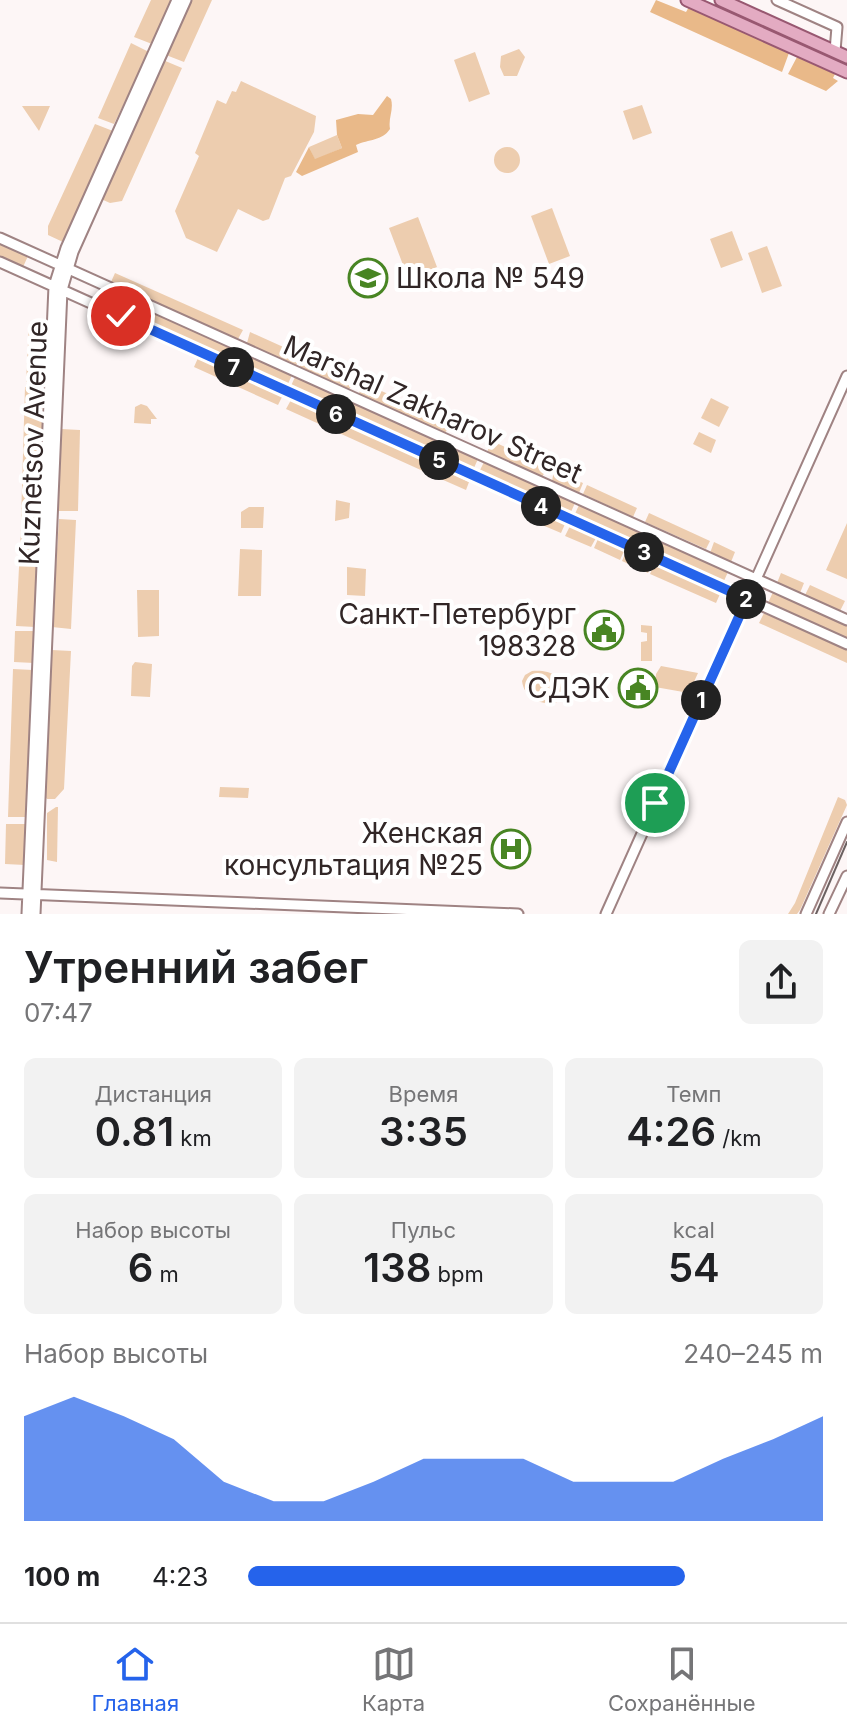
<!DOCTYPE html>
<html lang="ru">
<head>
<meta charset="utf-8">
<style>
	:root { --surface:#fff; --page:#f2f2f2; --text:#202124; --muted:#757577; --line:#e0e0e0; --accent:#2563eb }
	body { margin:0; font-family:Inter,sans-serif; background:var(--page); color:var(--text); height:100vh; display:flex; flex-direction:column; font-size:30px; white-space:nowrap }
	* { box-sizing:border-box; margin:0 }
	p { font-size:26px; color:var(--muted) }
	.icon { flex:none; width:44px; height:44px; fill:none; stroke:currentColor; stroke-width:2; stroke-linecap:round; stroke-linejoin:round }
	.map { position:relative; height:914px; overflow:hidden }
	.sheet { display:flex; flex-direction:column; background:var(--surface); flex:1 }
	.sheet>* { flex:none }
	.pin { position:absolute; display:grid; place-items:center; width:68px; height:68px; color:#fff; margin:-34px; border:4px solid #fff; border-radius:50%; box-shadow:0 2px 8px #0007 }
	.km { position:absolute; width:40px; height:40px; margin:-20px; border-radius:50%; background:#222; color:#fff; font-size:22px; line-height:40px; text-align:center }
	.round { display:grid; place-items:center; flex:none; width:84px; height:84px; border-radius:12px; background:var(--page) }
	.summary { display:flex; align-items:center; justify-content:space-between; height:136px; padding:0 24px }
	h1 { font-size:44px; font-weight:600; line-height:60px }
	.metrics { display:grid; grid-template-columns:repeat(3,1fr); gap:12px; height:136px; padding:8px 24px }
	.metrics div { display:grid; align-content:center; border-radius:12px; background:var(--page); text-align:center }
	.metrics b { font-size:40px; font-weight:600 }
	.metrics small { font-size:22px; font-weight:400 }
	.metrics p { font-size:22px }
	.chart { height:224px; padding:16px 24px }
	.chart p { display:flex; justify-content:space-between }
	.chart svg { width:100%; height:144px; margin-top:8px; fill:var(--accent); opacity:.7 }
	ul { padding:0 24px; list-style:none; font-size:26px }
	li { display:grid; grid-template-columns:128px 96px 1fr; align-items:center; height:60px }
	li i { height:20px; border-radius:10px; background:var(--accent) }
	.tabs { display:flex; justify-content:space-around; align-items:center; height:112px; border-top:2px solid var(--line); background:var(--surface); font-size:22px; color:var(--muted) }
	.tabs a { display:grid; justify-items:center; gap:4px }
	.tabs .current { color:var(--accent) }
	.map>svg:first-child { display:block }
</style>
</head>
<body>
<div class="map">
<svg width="847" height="914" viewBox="0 0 847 914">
	<rect width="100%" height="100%" fill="#fdf6f6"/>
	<path fill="#edcdaf" d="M 151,0 L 172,0 L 152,44 L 134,37 Z
		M 190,0 L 212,0 L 184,62 L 166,55 Z
		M 131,43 L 149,52 L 114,124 L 98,118 Z
		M 519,49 L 525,57 L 517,76 L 504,76 L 500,67 L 501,56 Z
		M 475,52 L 490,94 L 469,102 L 454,60 Z
		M 163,60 L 182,68 L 122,201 L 110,203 L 101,199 Z
		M 241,81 L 316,116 L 314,132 L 291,176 L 285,178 L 269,219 L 263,221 L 238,209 L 217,252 L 186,238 L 175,211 L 199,156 L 195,153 L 217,100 L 226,104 L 232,91 L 236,92 Z
		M 642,105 L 652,133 L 633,140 L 623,111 Z
		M 22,106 L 50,106 L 39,131 Z
		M 95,124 L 113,131 L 63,242 L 48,235 L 48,226 Z
		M 337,135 L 342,148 L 315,160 L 309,147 Z
		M494 160a13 13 0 1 1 26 0a13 13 0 1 1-26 0Z
		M 552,208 L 570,256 L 549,264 L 531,216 Z
		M 418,217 L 437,267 L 408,278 L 389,228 Z
		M 732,231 L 743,260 L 721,268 L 710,239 Z
		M 0,243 L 28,256 L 23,267 L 0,257 Z
		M 767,246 L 782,286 L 762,293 L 748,253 Z
		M 115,273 L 243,330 L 238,339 L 111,282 Z
		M 107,292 L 292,375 L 287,386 L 102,303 Z
		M 29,323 L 45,325 L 42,382 L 26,382 Z
		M 250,332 L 301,355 L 296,366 L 247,343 Z
		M 303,356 L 358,381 L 349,389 L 300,367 Z
		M 198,358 L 282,397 L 278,405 L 194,367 Z
		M 295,377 L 478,459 L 473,470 L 290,388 Z
		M 364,383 L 456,425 L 452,432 L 447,430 L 445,433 L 361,395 L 359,392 Z
		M 25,387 L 44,387 L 39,520 L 21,520 Z
		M 711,398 L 729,407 L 719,427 L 701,418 Z
		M 291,400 L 437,467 L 434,476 L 286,409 Z
		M 141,404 L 147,406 L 157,419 L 151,419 L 151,424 L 134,423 L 135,407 Z
		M 61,429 L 80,430 L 78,511 L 57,511 Z
		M 699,432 L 716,440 L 711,453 L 693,444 Z
		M 492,441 L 548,467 L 542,477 L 487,452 Z
		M 484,462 L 575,503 L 570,514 L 479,472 Z
		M 444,470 L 469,482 L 466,490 L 441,479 Z
		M 554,470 L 583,483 L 579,493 L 552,481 Z
		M 587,485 L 637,508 L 633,517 L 583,494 Z
		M 336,500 L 350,503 L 349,518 L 335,521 Z
		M 579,505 L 728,572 L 723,583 L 574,516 Z
		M 249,507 L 264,507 L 263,528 L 241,528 L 241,512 Z
		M 539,513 L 565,524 L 561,533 L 535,522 Z
		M 649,513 L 710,541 L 706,549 L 645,522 Z
		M 59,519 L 76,520 L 71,629 L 52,627 Z
		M 847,523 L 847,579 L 826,570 Z
		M 570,526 L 596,538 L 591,547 L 565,536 Z
		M 21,528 L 39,528 L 35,627 L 16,626 Z
		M 598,539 L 624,551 L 620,560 L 594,548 Z
		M 714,542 L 735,552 L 731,562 L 710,553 Z
		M 240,549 L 262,550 L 261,596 L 238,596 Z
		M 626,552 L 652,564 L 648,573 L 622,561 Z
		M 654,565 L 720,594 L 716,603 L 650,574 Z
		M 347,567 L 366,569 L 365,596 L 347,595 Z
		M 781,573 L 804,583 L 800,593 L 777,583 Z
		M 810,585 L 845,601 L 840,611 L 805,595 Z
		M 137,590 L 159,590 L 159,636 L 138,637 Z
		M 773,592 L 847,625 L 847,639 L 768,603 Z
		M 764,613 L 847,650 L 847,663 L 759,623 Z
		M 641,625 L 652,626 L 652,661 L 641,661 L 641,642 L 647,641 L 647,633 L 641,632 Z
		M 15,631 L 35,631 L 34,663 L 14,662 Z
		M 52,650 L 71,651 L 64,789 L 55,799 L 47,799 L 44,795 L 49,653 Z
		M 135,662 L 152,664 L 150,697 L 131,696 L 132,666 Z
		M 661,666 L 698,673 L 689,693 L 655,687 L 656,674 Z
		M 13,669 L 33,670 L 26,817 L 8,817 Z
		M 532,671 C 550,669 571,678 564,700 C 546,707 525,702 522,681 L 525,675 Z
		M 220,787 L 249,788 L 248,798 L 219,797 Z
		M 838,797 L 845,800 L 847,805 L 800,910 L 797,914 L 788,914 L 795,903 Z
		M 56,807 L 58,807 L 57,862 L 47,860 L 47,813 Z
		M 6,824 L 26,824 L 25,865 L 5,864 Z"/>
	<path fill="#e9b989" d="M 656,0 L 686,12 L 689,7 L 789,53 L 782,72 L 650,12 Z
		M 797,57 L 835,74 L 833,78 L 838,81 L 826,91 L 788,74 Z
		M 387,96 L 391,99 C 394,110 388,118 390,129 C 382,141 369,139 356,145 L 358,152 L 302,176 L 296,172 L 309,147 L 315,159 L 342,148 L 337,135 L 336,120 L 358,114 L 373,115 Z"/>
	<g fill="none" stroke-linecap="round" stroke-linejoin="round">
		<defs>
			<path id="minor" d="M 777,0 L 837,27 L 835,51
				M 0,238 L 847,620
				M 0,262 L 847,644
				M 0,893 L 518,914
				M 27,914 L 54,286 L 66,248 L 177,0
				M 35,914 L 62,290 L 73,252 L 186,0
				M 606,914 L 847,376
				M 806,914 L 847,822
				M 829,914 L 847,876"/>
			<path id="major" d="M 687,0 L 847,72
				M 721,0 L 847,57"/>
		</defs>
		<use href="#minor" stroke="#9f8383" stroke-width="13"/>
		<use href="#major" stroke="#985871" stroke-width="15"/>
		<use href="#minor" stroke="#fff" stroke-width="9"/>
		<use href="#major" stroke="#e3abc2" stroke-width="11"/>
		<path stroke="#6b6161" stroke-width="2" d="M 816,914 L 847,842"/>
	</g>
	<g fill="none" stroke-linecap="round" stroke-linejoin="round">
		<defs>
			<path id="route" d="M 121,316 L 747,599 L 655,803"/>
		</defs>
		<use href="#route" stroke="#fff" stroke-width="16"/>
		<use href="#route" stroke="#2563eb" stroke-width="10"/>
	</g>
	<defs>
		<symbol id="school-ring" viewBox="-11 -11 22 22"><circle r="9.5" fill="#fff" stroke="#488523" stroke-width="1.5"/><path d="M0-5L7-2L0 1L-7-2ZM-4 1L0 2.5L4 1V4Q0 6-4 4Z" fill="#488523"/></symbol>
		<symbol id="civic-ring" viewBox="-11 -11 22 22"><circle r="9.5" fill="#fff" stroke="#488523" stroke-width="1.5"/><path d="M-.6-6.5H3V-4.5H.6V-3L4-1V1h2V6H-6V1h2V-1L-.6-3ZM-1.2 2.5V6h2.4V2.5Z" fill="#488523"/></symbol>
		<symbol id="hospital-ring" viewBox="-11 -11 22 22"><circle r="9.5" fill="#fff" stroke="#488523" stroke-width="1.5"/><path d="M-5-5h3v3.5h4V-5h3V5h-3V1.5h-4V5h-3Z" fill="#488523"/></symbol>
	</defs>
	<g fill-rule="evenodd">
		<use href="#school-ring" x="346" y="256" width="44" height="44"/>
		<use href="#civic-ring" x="582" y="608" width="44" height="44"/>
		<use href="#civic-ring" x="616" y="666" width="44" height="44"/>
		<use href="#hospital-ring" x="489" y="827" width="44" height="44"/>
	</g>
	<g text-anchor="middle" stroke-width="8" stroke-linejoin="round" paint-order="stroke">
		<g font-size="28" fill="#312626" stroke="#fff" text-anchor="end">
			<text x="396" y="288" text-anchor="start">Школа № 549</text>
			<text x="576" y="624">Санкт-Петербург<tspan x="576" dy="32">198328</tspan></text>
			<text x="610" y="698">СДЭК</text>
			<text x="483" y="843">Женская<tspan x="483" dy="32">консультация №25</tspan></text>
		</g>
		<g font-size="28" fill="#312626" stroke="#fff">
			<text transform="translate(433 409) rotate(24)" y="10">Marshal Zakharov Street</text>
			<text transform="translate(33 443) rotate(-88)" y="10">Kuznetsov Avenue</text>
		</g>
	</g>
</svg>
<div class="pin" style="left:655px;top:803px;background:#1e9e55"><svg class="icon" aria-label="arrive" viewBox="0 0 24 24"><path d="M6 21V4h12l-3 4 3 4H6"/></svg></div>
<div class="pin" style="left:121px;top:316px;background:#d93025"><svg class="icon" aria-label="check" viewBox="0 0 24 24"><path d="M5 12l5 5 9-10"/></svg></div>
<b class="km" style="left:701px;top:700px">1</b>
<b class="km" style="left:746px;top:599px">2</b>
<b class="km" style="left:644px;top:552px">3</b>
<b class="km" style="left:541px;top:506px">4</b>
<b class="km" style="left:439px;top:460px">5</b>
<b class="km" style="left:336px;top:414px">6</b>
<b class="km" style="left:234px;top:367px">7</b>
</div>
<section class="sheet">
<div class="summary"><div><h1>Утренний забег</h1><p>07:47</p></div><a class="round"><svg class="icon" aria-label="share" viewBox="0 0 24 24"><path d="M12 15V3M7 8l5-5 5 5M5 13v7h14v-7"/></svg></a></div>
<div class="metrics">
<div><p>Дистанция</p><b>0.81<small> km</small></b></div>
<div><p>Время</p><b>3:35</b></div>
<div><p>Темп</p><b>4:26<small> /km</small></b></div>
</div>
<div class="metrics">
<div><p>Набор высоты</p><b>6<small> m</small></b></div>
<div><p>Пульс</p><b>138<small> bpm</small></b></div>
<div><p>kcal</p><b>54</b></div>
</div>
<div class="chart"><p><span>Набор высоты</span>240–245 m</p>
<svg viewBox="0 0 160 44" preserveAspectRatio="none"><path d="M0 44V12L10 6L20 12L30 19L40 32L50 38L60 38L70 32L80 25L90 25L100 25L110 32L120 32L130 32L140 25L150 19L160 12V44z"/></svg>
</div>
<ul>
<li><b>100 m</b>4:23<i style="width:76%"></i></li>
</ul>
</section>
<nav class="tabs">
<a class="current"><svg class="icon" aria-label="home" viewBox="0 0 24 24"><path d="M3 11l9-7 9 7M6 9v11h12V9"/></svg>Главная</a>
<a><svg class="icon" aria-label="map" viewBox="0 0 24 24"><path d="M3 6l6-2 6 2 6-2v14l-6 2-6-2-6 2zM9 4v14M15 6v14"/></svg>Карта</a>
<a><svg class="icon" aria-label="saved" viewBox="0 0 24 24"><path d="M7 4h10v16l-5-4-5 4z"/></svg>Сохранённые</a>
</nav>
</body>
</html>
